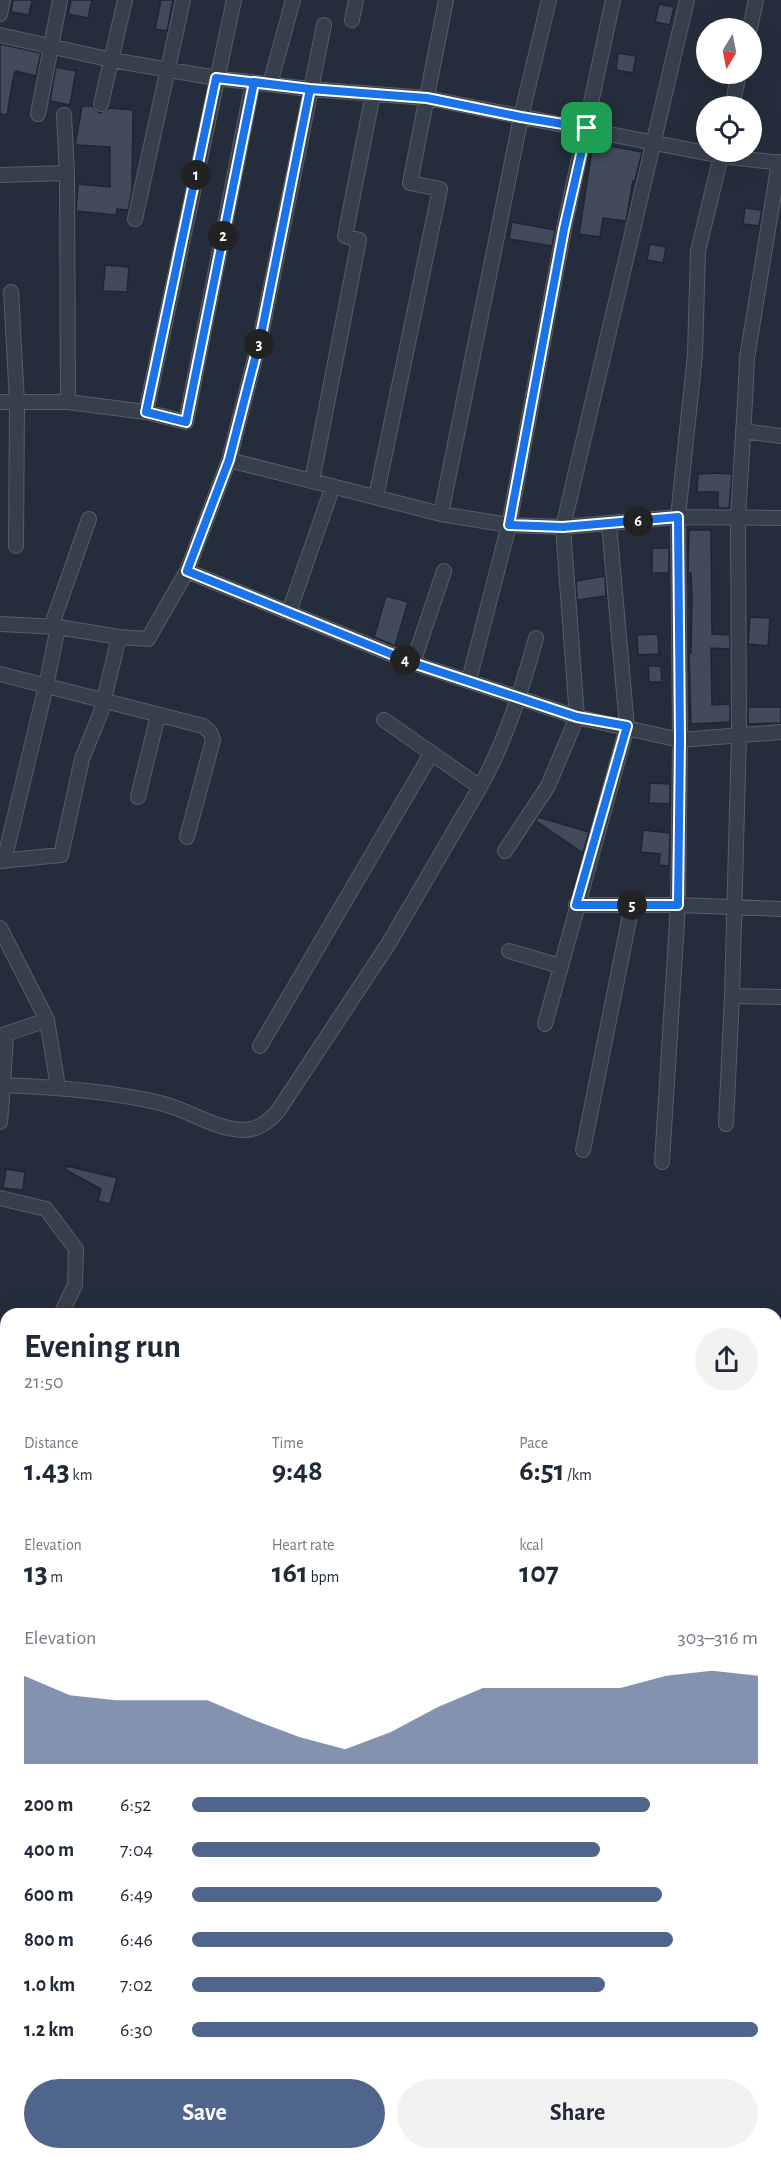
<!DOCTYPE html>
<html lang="en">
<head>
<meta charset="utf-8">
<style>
	:root { --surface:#fff; --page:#f2f2f3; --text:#1f2937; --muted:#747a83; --accent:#50658c }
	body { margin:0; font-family:"Alegreya Sans",sans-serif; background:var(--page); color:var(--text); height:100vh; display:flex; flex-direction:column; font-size:22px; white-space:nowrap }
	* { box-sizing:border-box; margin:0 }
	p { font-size:20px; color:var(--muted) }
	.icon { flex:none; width:33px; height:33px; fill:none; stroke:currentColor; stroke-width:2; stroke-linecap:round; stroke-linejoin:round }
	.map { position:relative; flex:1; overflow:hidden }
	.panel { position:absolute; left:0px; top:1308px; width:782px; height:852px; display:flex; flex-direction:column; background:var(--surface); border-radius:18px 18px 0 0; box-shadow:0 6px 24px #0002 }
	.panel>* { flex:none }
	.needle { width:39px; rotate:190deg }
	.fabs { position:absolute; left:696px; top:18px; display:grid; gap:12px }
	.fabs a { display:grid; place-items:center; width:66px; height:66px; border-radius:50%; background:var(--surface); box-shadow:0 6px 24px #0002; font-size:30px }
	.pin { position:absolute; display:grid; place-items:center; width:51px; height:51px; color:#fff; margin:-26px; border-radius:12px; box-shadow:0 3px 9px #0006 }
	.km { position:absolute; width:30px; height:30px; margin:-15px; border-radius:50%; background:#222; color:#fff; font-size:16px; line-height:30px; text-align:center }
	.round { display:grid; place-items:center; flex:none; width:63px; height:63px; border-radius:32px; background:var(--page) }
	.headline { display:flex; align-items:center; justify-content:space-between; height:102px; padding:0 24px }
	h1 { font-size:33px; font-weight:700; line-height:45px }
	.figures { display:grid; grid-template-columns:repeat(3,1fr); gap:9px; height:102px; padding:6px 24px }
	.figures div { display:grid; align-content:center }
	.figures b { font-size:30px; font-weight:700 }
	.figures small { font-size:16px; font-weight:400 }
	.figures p { font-size:16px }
	.chart { height:168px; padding:12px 24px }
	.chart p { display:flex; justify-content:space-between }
	.chart svg { width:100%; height:108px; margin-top:6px; fill:var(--accent); opacity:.7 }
	.primary-button { display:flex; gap:12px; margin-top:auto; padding:12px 24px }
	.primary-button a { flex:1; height:69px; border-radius:36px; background:var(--accent); color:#fff; font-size:24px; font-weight:700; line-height:69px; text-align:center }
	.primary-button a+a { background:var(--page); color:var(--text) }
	ul { padding:0 24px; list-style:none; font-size:20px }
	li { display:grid; grid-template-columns:96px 72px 1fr; align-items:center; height:45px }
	li i { height:15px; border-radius:8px; background:var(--accent) }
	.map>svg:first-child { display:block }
</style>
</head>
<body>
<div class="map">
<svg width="781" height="2160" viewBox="0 0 781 2160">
	<rect width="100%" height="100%" fill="#252d3c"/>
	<path fill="#394863" d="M 781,2115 L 781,2160 L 724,2160 L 730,2154 L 776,2154 L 776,2119 Z"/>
	<path fill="#414b5b" stroke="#1f2633" stroke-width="1.5" d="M 13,0 L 32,0 L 29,15 L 11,12 Z
		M 71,0 L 92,0 L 88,18 L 68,14 Z
		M 161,0 L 173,0 L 167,31 L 155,29 Z
		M 659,4 L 674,7 L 670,25 L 655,22 Z
		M 0,44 L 41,53 L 36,76 L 16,71 L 14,74 L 7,115 L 0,114 Z
		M 618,53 L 636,56 L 633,73 L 616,70 Z
		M 56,67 L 76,71 L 70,105 L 50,101 Z
		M 82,106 L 92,106 L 100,113 L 109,108 L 133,110 L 132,190 L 128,210 L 117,209 L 116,215 L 76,211 L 78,184 L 110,187 L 110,147 L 75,145 Z
		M 593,143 L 642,152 L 635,181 L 633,181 L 626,221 L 603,218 L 600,237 L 579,234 Z
		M 745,208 L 762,210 L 759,226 L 743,224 Z
		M 512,222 L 555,230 L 552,246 L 509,239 Z
		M 650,244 L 666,247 L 663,263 L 647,260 Z
		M 105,265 L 129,267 L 127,292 L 103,291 Z
		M 717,473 L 732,474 L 729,508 L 718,508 L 718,492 L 697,492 L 698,474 Z
		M 689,530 L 711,530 L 712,634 L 730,635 L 730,649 L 711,648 L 712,705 L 730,704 L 730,722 L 691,724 L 689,653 L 691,653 L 692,597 L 691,573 L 688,573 Z
		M 652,548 L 669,548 L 669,573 L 652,573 Z
		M 605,576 L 606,596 L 577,600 L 576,581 Z
		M 386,596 L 408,602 L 395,646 L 374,637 Z
		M 750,617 L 770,618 L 768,646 L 748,644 Z
		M 658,634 L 659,654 L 638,655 L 637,635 Z
		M 648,666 L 661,666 L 662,682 L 649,682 Z
		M 748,707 L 781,707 L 781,723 L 748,724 Z
		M 650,783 L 670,784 L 670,804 L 649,803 Z
		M 538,817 L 589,832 L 583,853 L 536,821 Z
		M 643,830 L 670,833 L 669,866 L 659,865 L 660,854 L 641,852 Z
		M 67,1166 L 117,1178 L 110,1204 L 98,1201 L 101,1189 L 66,1170 Z
		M 6,1169 L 25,1172 L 23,1190 L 3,1188 Z"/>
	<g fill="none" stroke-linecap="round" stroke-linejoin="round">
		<defs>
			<path id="minor" d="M 0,14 L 3,0
				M 352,20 L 356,0
				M 750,28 L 756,0
				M 0,35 L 112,60 L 216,78 L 310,89 L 427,98 L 721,156 L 781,163
				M 270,84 L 293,0
				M 101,104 L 125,0
				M 732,106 L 739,74
				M 38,114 L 60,0
				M 64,115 L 67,173
				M 779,162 L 747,358 L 745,401 L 738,517 L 739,735 L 732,996 L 781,997
				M 0,175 L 67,173 L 68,402 L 0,402
				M 135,219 L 183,0
				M 11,292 L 17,402 L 16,546
				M 68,402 L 146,412 L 186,422 L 253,82
				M 146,412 L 234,0
				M 743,431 L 781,436
				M 229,460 L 261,335 L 324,25
				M 312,481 L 359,240 L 345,236 L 373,94
				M 376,497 L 440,189 L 410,183 L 446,0
				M 441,514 L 521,117 L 549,0
				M 187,571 L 229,460 L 441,514 L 509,525 L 564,229 L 613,0
				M 289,612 L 333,486
				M 0,624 L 58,627 L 119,637 L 148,639 L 187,571 L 413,663 L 577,717 L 680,740 L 781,732
				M 51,627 L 89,519
				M 413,663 L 444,571
				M 0,674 L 203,726 L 210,732 L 213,740 L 187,837
				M 469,680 L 509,525 L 563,527 L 678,517 L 781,518
				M 384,720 L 480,787
				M 138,797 L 158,715
				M 505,851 L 548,786 L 577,717 L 563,527 L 687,0
				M 0,861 L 61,855 L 82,759 L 101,712 L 119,637
				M 4,861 L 46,686 L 58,627
				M 576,905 L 678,905 L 781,909
				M 0,928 L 47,1020 L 58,1087
				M 509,951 L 560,966
				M 545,1024 L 627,727 L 609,524
				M 0,1036 L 47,1020
				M 260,1046 L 431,754
				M 3,1085 L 6,1035
				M 0,1122 L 3,1085 C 54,1087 114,1091 164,1104 C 190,1111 215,1129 243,1130 C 258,1130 268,1122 278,1111 L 389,943 L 480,787 C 506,740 522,689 536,638
				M 726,1124 L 732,996
				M 583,1150 L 632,905
				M 662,1162 L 678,905 L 680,740 L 678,517 L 695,354 L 698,251 L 722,152
				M 0,1198 L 46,1209 L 76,1249 L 75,1285 L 61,1314
				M 0,1450 L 6,1437
				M 0,1732 L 6,1722
				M 0,1829 L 6,1832
				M 0,1931 L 6,1936
				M 178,2154 L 182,2160
				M 242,2160 L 250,2154"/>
			<path id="tertiary" d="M 776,1557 L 781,1556
				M 0,1711 L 6,1711"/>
		</defs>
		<use href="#minor" stroke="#565d6a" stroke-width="16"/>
		<use href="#tertiary" stroke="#565d6a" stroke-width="21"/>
		<path stroke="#44565a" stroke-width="3" stroke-dasharray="4.5 4.5" stroke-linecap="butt" d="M 776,2101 L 781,2098
			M 692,2160 L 699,2154"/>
		<use href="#minor" stroke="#383f4c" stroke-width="14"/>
		<use href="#tertiary" stroke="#383f4c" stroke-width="18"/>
	</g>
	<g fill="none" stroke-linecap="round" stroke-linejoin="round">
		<defs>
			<path id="route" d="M 587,128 L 521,117 L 427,98 L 310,89 L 216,78 L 146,412 L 186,422 L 254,82 L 310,89 L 261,335 L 229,460 L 187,571 L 413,663 L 577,717 L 627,726 L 576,905 L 678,905 L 680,740 L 678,517 L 563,527 L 509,525 L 564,229 L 587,128"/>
		</defs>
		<use href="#route" stroke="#fff" stroke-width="12"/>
		<use href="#route" stroke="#1a73e8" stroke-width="8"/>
	</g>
</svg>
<div class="fabs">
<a><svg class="needle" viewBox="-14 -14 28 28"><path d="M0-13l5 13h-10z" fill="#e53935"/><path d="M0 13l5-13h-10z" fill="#747a83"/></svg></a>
<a><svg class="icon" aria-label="locate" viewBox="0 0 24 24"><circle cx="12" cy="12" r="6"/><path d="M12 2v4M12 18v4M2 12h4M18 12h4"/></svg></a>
</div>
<div class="pin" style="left:587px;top:128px;background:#1e9e55"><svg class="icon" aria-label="arrive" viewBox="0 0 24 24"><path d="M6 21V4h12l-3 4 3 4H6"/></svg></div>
<b class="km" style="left:196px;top:175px">1</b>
<b class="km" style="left:223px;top:236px">2</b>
<b class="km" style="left:259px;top:344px">3</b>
<b class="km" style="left:405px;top:660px">4</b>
<b class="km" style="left:632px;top:905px">5</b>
<b class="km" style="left:638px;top:521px">6</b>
<section class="panel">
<div class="headline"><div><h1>Evening run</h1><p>21:50</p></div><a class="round"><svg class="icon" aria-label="share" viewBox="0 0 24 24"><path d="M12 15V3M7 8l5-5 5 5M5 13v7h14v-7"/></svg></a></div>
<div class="figures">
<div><p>Distance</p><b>1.43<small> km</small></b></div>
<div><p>Time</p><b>9:48</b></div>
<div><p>Pace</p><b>6:51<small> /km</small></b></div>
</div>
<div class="figures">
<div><p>Elevation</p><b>13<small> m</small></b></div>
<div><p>Heart rate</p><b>161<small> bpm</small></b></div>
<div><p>kcal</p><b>107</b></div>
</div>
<div class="chart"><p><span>Elevation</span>303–316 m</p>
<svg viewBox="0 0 160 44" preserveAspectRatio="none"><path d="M0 44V8L10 16L20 18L30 18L40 18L50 26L60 33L70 38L80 31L90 21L100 13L110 13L120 13L130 13L140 8L150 6L160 8V44z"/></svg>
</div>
<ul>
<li><b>200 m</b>6:52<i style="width:81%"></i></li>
<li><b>400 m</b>7:04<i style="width:72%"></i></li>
<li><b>600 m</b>6:49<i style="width:83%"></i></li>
<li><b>800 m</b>6:46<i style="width:85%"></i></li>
<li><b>1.0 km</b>7:02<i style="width:73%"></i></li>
<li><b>1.2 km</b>6:30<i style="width:100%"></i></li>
</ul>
<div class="primary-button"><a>Save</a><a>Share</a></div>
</section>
</div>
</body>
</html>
